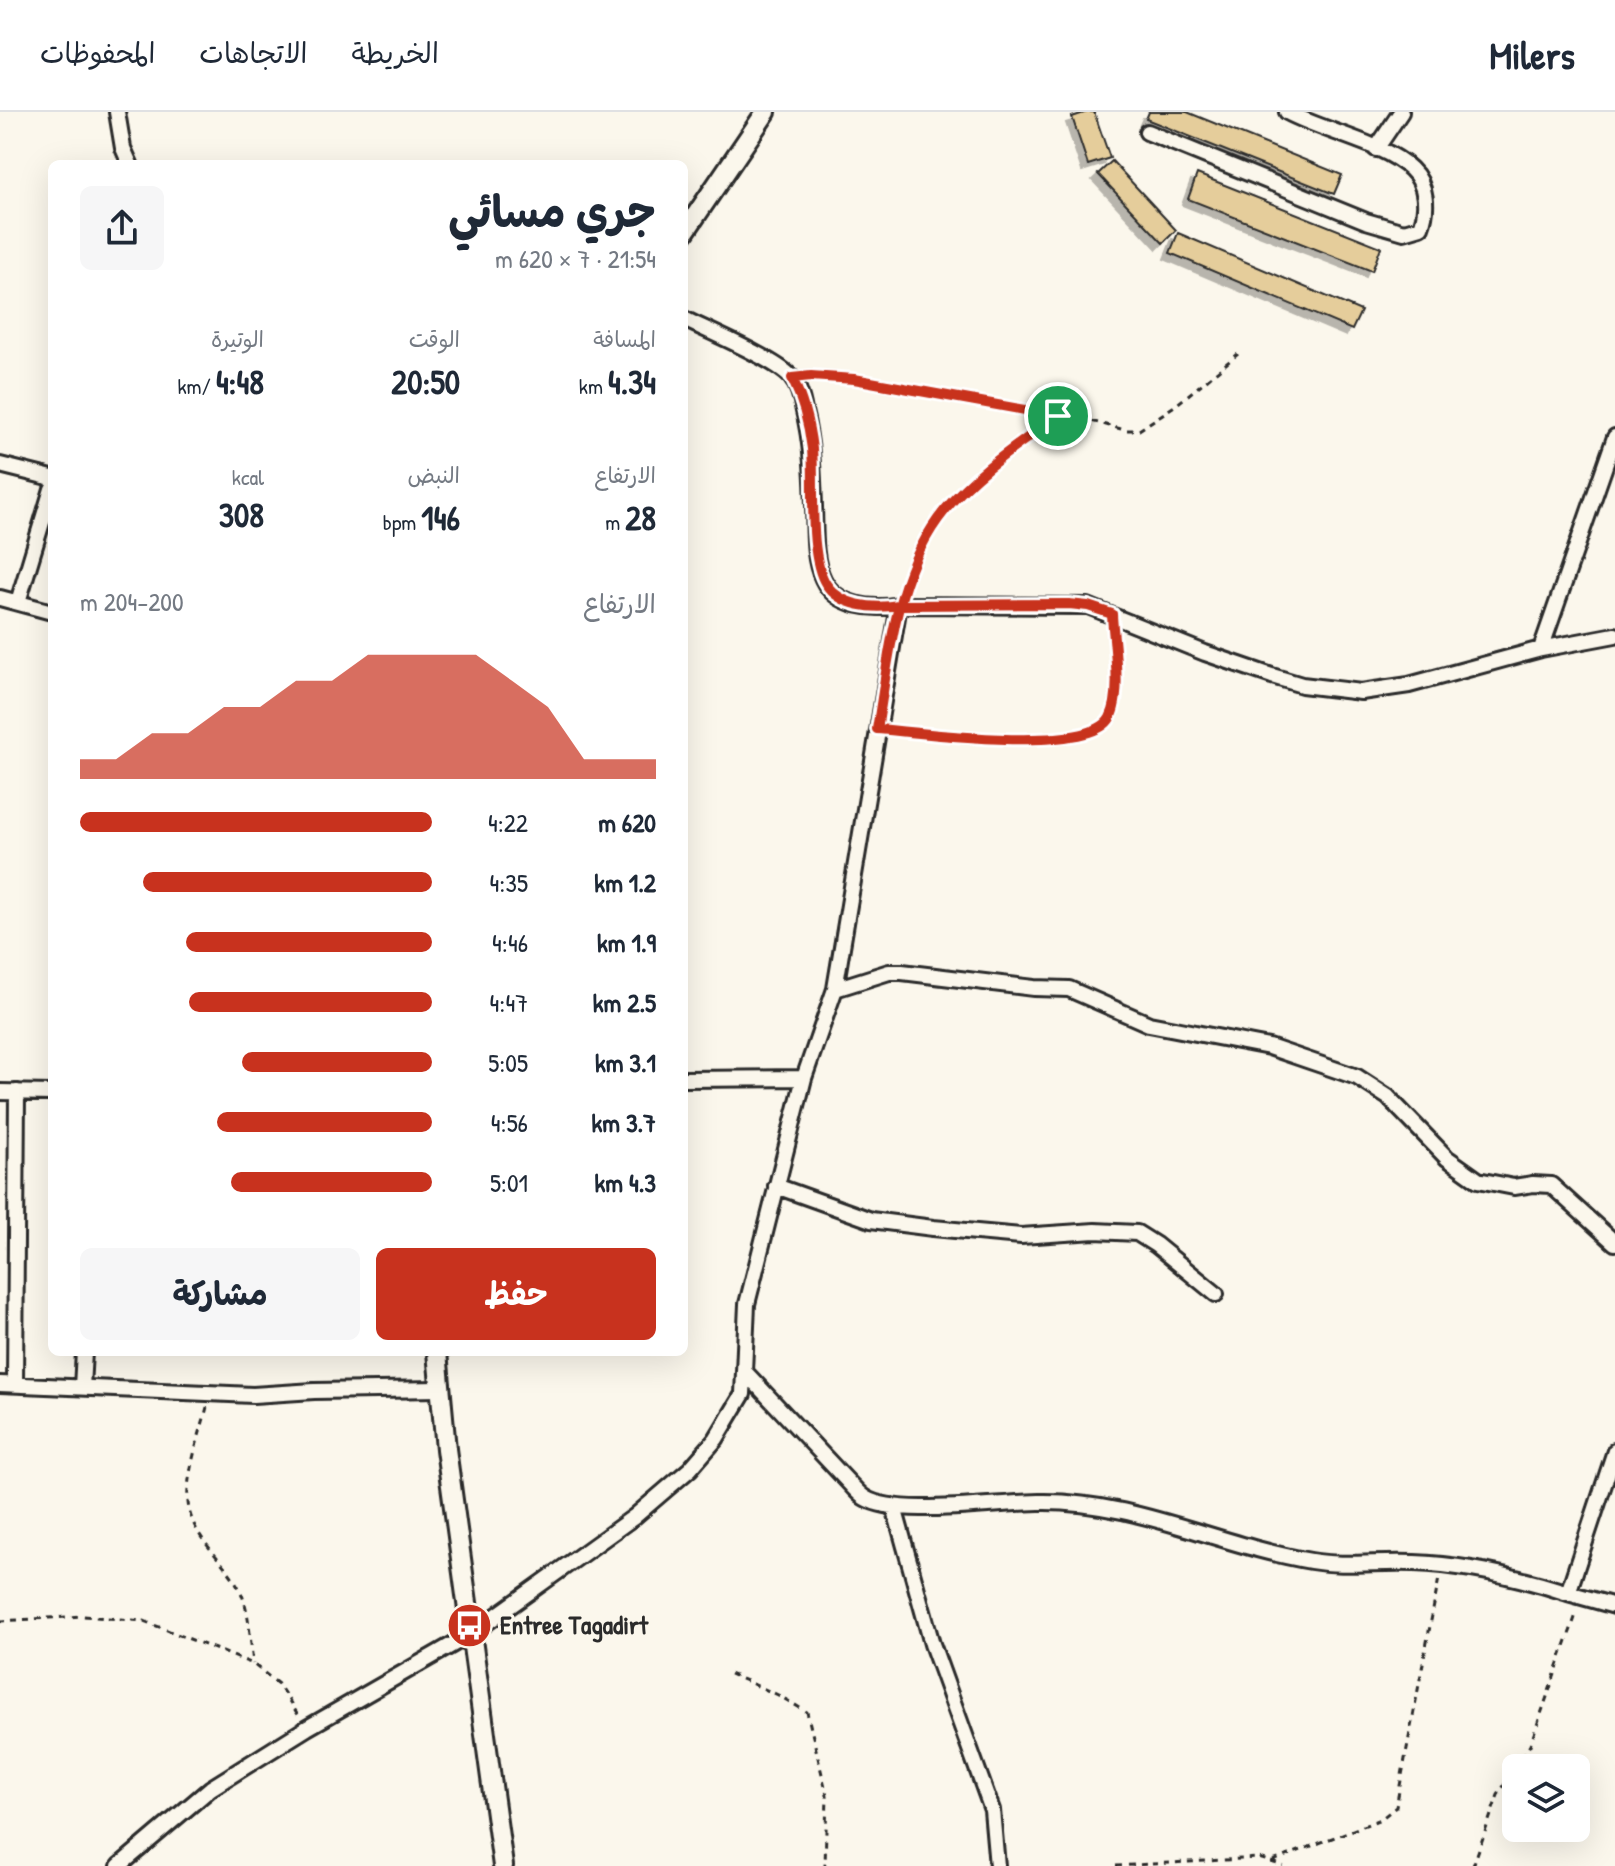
<!DOCTYPE html>
<html lang="ar">
<head>
<meta charset="utf-8">
<style>
	:root { --surface:#fff; --page:#f6f6f7; --text:#1f2937; --muted:#747a83; --line:#e0e1e3; --accent:#c8321e }
	body { margin:0; font-family:"Patrick Hand","Playpen Sans Arabic",sans-serif; background:var(--page); color:var(--text); direction:rtl; height:100vh; display:flex; flex-direction:column; font-size:30px; white-space:nowrap }
	* { box-sizing:border-box; margin:0 }
	p { font-size:26px; color:var(--muted) }
	.icon { flex:none; width:44px; height:44px; fill:none; stroke:currentColor; stroke-width:2; stroke-linecap:round; stroke-linejoin:round }
	.map { position:relative; flex:1; overflow:hidden; direction:ltr }
	.drawer { position:absolute; left:48px; top:48px; width:640px; height:1196px; display:flex; flex-direction:column; background:var(--surface); border-radius:12px; box-shadow:0 8px 32px #0002; direction:rtl }
	.drawer>* { flex:none }
	.tools { position:absolute; left:1502px; top:1642px; display:grid; gap:16px }
	.tools a { display:grid; place-items:center; width:88px; height:88px; border-radius:12px; background:var(--surface); box-shadow:0 8px 32px #0002; font-size:40px }
	.pin { position:absolute; display:grid; place-items:center; width:68px; height:68px; color:#fff; margin:-34px; border:4px solid #fff; border-radius:50%; box-shadow:0 2px 8px #0007 }
	.round { display:grid; place-items:center; flex:none; width:84px; height:84px; border-radius:12px; background:var(--page) }
	.overview { display:flex; align-items:center; justify-content:space-between; height:136px; padding:0 32px }
	h1 { font-size:44px; font-weight:700; line-height:60px }
	.metrics { display:grid; grid-template-columns:repeat(3,1fr); gap:12px; height:136px; padding:8px 32px }
	.metrics div { display:grid; align-content:center }
	.metrics b { font-size:34px; font-weight:700 }
	.metrics small { font-size:22px; font-weight:400 }
	.metrics p { font-size:22px }
	.chart { height:224px; padding:16px 32px }
	.chart p { display:flex; justify-content:space-between }
	.chart svg { width:100%; height:144px; margin-top:8px; fill:var(--accent); opacity:.7 }
	.button { display:flex; gap:16px; margin-top:auto; padding:16px 32px }
	.button a { flex:1; height:92px; border-radius:12px; background:var(--accent); color:#fff; font-size:32px; font-weight:700; line-height:92px; text-align:center }
	.button a+a { background:var(--page); color:var(--text) }
	ul { padding:0 32px; list-style:none; font-size:26px }
	li { display:grid; grid-template-columns:128px 96px 1fr; align-items:center; height:60px }
	li i { height:20px; border-radius:10px; background:var(--accent) }
	header { display:flex; align-items:center; gap:48px; box-sizing:border-box; height:112px; padding:0 40px; background:var(--surface); border-bottom:2px solid var(--line) }
	header strong { font-size:38px }
	nav { display:flex; gap:44px; margin-inline-start:auto; font-size:28px }
	.map>svg:first-child { display:block }
</style>
</head>
<body>
<header>
<strong>Milers</strong>
<nav><a>الخريطة</a><a>الاتجاهات</a><a>المحفوظات</a></nav>
</header>
<div class="map">
<svg width="1615" height="1754" viewBox="0 0 1615 1754">
	<defs>
		<filter id="shadow"><feDropShadow dx="-6" dy="6" stdDeviation="0" flood-color="#0004"/></filter>
	</defs>
	<rect width="100%" height="100%" fill="#fbf7ec"/>
	<filter id="ink" filterUnits="userSpaceOnUse"><feTurbulence type="fractalNoise" baseFrequency=".0125" numOctaves="2"/><feDisplacementMap in="SourceGraphic" scale="16" xChannelSelector="R" yChannelSelector="G"/><feConvolveMatrix kernelMatrix="1 2 1 2 8 2 1 2 1" color-interpolation-filters="sRGB"/></filter>
	<g filter="url(#ink)">
		<path fill="#e5cd9b" stroke="#2b2b2b" stroke-width="2" filter="url(#shadow)" d="M 1087,0 L 1094,0 L 1110,46 L 1088,53 L 1072,5 Z
			M 1149,0 L 1187,0 L 1342,63 L 1334,82 L 1146,7 Z
			M 1112,49 L 1176,118 L 1163,131 L 1098,62 Z
			M 1197,62 L 1381,135 L 1372,159 L 1188,87 Z
			M 1178,121 L 1361,199 L 1352,218 L 1170,141 Z"/>
		<g fill="none" stroke-linecap="round" stroke-linejoin="round">
			<defs>
				<path id="minor" d="M 117,0 L 123,36 L 130,52
					M 1147,20 L 1366,109 L 1404,120 L 1421,115 C 1428,97 1427,72 1411,57 C 1384,31 1322,19 1287,0
					M 1376,37 L 1401,0
					M 684,207 C 708,219 775,247 791,265 C 799,274 802,287 804,299 C 812,331 813,362 814,395 C 815,419 813,446 823,467 C 836,495 873,498 899,493 L 1088,494 L 1205,541 L 1272,564 L 1302,573 L 1361,580 L 1409,573 L 1541,537 L 1615,523
					M 0,353 L 52,366
					M 0,486 L 52,500
					M 18,490 L 52,377
					M 1541,537 L 1615,325
					M 835,877 L 899,493
					M 684,967 L 804,966 L 835,877 L 889,860 L 902,860 L 1034,876 L 1069,877 L 1149,912 L 1269,935 L 1357,965 L 1388,985 L 1447,1046 L 1478,1068 L 1514,1075 L 1533,1072 L 1551,1073 L 1615,1131
					M 0,980 L 52,981
					M 776,1074 L 871,1108 L 933,1116 L 1021,1124 L 1095,1119 L 1137,1121 L 1156,1133 L 1216,1182
					M 746,1261 L 852,1374 C 856,1378 860,1383 865,1386 C 897,1406 999,1390 1039,1390 C 1133,1388 1220,1434 1311,1449 C 1345,1455 1379,1449 1414,1451 C 1465,1453 1519,1465 1568,1481 L 1615,1339
					M 0,1272 L 253,1283 L 314,1279 L 439,1277
					M 15,1272 L 17,980
					M 82,1275 L 84,1240
					M 894,1395 L 932,1532 L 992,1698 L 997,1754
					M 1568,1481 L 1615,1494
					M 119,1754 L 211,1676 L 307,1616 L 471,1522 L 595,1433 L 634,1405 L 690,1357 L 716,1327 L 743,1282 L 747,1192 L 804,966"/>
				<path id="tertiary" d="M 684,121 L 766,0
					M 437,1240 L 446,1337 L 503,1754"/>
			</defs>
			<use href="#minor" stroke="#2b2b2b" stroke-width="20"/>
			<use href="#tertiary" stroke="#2b2b2b" stroke-width="24"/>
			<path stroke="#2b2b2b" stroke-width="3" stroke-dasharray="6 6" stroke-linecap="butt" d="M 808,264 L 854,267 L 1025,299 L 1087,308 L 1125,318 L 1139,318 L 1176,293 L 1238,242
				M 904,477 C 937,388 984,358 1058,304
				M 893,618 C 932,621 1093,644 1111,604 C 1122,580 1114,544 1113,518
				M 207,1295 C 200,1323 183,1369 189,1397 C 195,1428 224,1448 238,1474 C 250,1496 250,1528 253,1552
				M 0,1509 L 83,1504 L 144,1509 L 253,1552 L 278,1572 L 299,1604
				M 730,1562 L 778,1583 L 807,1600 L 827,1683 L 825,1754
				M 1273,1749 L 1381,1707 L 1396,1695 L 1439,1466
				M 1116,1754 L 1259,1746 L 1283,1754
				M 1473,1754 L 1498,1683 L 1530,1633 L 1577,1500"/>
			<use href="#minor" stroke="#fbf7ec" stroke-width="14"/>
			<use href="#tertiary" stroke="#fbf7ec" stroke-width="18"/>
		</g>
	</g>
	<g fill="none" stroke-linecap="round" stroke-linejoin="round" filter="url(#ink)">
		<defs>
			<path id="route" d="M 1058,304 C 1018,333 976,360 945,398 C 895,459 890,542 877,617 C 919,620 1089,644 1110,606 C 1123,582 1113,529 1112,502 L 1088,494 L 1069,492 L 899,493 C 874,497 841,495 826,472 C 808,444 815,371 812,337 C 809,312 803,288 792,266 L 811,264 L 854,267 L 1058,304"/>
		</defs>
		<use href="#route" stroke="#fff" stroke-width="16"/>
		<use href="#route" stroke="#c8321e" stroke-width="10"/>
	</g>
	<defs>
		<symbol id="bus-disc" viewBox="-11 -11 22 22"><circle r="9.5" fill="#c8321e" stroke="#fbf7ec"/><path d="M-5-6H5V4H4V6H2V4H-2V6H-4V4H-5ZM-3.5-4V0h7V-4ZM-3.5 1.2v1.5H-2V1.2ZM2 1.2v1.5H3.5V1.2Z" fill="#fff"/></symbol>
	</defs>
	<g fill-rule="evenodd">
		<use href="#bus-disc" x="444" y="1488" width="51" height="51"/>
	</g>
	<g text-anchor="middle" stroke-width="6" stroke-linejoin="round" paint-order="stroke">
		<g font-size="26" font-weight="bold" fill="#2b2b2b" stroke="#fbf7ec" text-anchor="start">
			<text x="500" y="1522">Entree Tagadirt</text>
		</g>
	</g>
</svg>
<div class="tools">
<a><svg class="icon" aria-label="layers" viewBox="0 0 24 24"><path d="M12 4l9 5-9 5-9-5zM3 14l9 5 9-5"/></svg></a>
</div>
<div class="pin" style="left:1058px;top:304px;background:#1e9e55"><svg class="icon" aria-label="arrive" viewBox="0 0 24 24"><path d="M6 21V4h12l-3 4 3 4H6"/></svg></div>
<section class="drawer">
<div class="overview"><div><h1>جري مسائي</h1><p>21:54 · 7 × 620 m</p></div><a class="round"><svg class="icon" aria-label="share" viewBox="0 0 24 24"><path d="M12 15V3M7 8l5-5 5 5M5 13v7h14v-7"/></svg></a></div>
<div class="metrics">
<div><p>المسافة</p><b>4.34<small> km</small></b></div>
<div><p>الوقت</p><b>20:50</b></div>
<div><p>الوتيرة</p><b>4:48<small> /km</small></b></div>
</div>
<div class="metrics">
<div><p>الارتفاع</p><b>28<small> m</small></b></div>
<div><p>النبض</p><b>146<small> bpm</small></b></div>
<div><p>kcal</p><b>308</b></div>
</div>
<div class="chart"><p><span>الارتفاع</span>200–204 m</p>
<svg viewBox="0 0 160 44" preserveAspectRatio="none"><path d="M0 44V38L10 38L20 30L30 30L40 22L50 22L60 14L70 14L80 6L90 6L100 6L110 6L120 14L130 22L140 38L150 38L160 38V44z"/></svg>
</div>
<ul>
<li><b>620 m</b>4:22<i style="width:100%"></i></li>
<li><b>1.2 km</b>4:35<i style="width:82%"></i></li>
<li><b>1.9 km</b>4:46<i style="width:70%"></i></li>
<li><b>2.5 km</b>4:47<i style="width:69%"></i></li>
<li><b>3.1 km</b>5:05<i style="width:54%"></i></li>
<li><b>3.7 km</b>4:56<i style="width:61%"></i></li>
<li><b>4.3 km</b>5:01<i style="width:57%"></i></li>
</ul>
<div class="button"><a>حفظ</a><a>مشاركة</a></div>
</section>
</div>
</body>
</html>
